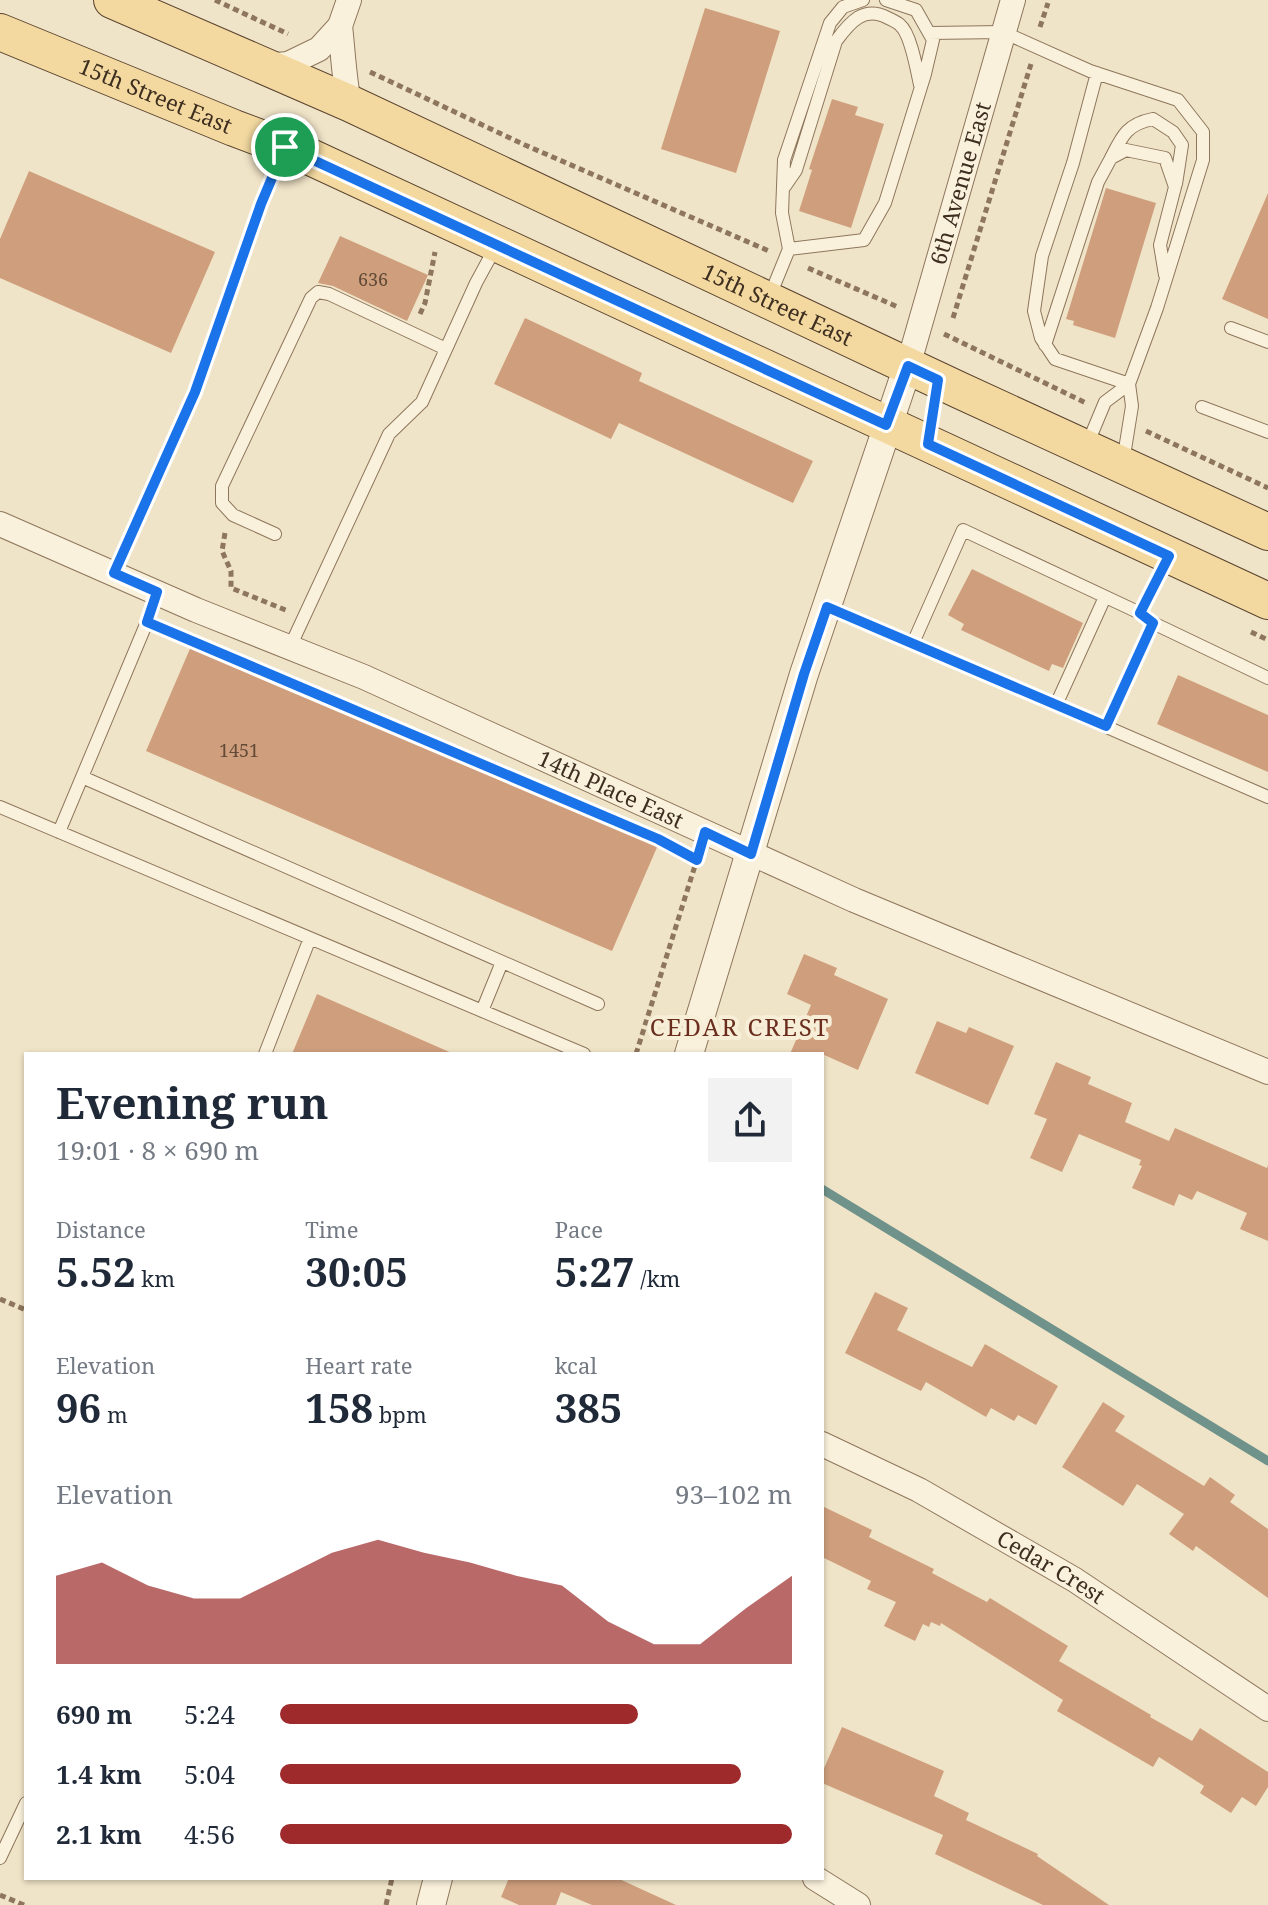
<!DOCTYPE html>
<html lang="en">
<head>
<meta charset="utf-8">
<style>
	:root { --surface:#fff; --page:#f2f2f3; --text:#1f2937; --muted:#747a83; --accent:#9e2a2b }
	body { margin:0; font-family:"Noto Serif",serif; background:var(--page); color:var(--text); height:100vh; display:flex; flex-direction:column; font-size:30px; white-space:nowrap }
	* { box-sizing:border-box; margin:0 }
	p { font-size:26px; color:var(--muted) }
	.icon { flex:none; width:44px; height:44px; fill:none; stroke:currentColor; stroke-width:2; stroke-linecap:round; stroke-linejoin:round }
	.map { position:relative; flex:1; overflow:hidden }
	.drawer { position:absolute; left:24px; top:1052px; width:800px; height:828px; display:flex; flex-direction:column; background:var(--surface); border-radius:0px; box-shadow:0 2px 6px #0004 }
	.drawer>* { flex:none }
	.pin { position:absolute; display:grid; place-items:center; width:68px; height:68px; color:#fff; margin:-34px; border:4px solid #fff; border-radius:50%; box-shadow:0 2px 8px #0007 }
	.round { display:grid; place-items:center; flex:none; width:84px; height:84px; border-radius:0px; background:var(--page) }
	.overview { display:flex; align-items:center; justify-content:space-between; height:136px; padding:0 32px }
	h1 { font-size:44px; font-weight:700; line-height:60px }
	.stats { display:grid; grid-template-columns:repeat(3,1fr); gap:12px; height:136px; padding:8px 32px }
	.stats div { display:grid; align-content:center }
	.stats b { font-size:40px; font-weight:700 }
	.stats small { font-size:22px; font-weight:400 }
	.stats p { font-size:22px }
	.chart { height:224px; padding:16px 32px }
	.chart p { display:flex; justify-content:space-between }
	.chart svg { width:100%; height:144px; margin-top:8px; fill:var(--accent); opacity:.7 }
	ul { padding:0 32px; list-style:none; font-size:26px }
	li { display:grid; grid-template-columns:128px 96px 1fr; align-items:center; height:60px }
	li i { height:20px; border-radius:10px; background:var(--accent) }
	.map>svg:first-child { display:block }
</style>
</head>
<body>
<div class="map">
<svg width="1268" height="1905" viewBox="0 0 1268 1905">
	<rect width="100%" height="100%" fill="#f0e4c8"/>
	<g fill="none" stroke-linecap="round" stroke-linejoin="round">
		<path stroke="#6f938a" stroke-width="9" d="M 822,1189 L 1268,1461"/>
	</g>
	<path fill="#cf9f7d" d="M 705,8 L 780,31 L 736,173 L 661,149 Z
		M 832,99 L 858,107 L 855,115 L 884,124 L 851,228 L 799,211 L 812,170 L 809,169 Z
		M 29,171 L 215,252 L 171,353 L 0,278 L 0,239 Z
		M 1106,188 L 1156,203 L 1115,338 L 1073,325 L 1074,321 L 1066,319 Z
		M 1268,193 L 1268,319 L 1222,299 Z
		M 340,236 L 428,275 L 407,321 L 333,286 L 318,283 Z
		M 525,318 L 642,373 L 639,381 L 813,461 L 793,503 L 619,423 L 611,439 L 494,384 Z
		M 972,569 L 1083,623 L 1063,668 L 1052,664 L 1049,671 L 961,630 L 964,624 L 948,615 Z
		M 192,644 L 658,845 L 612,951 L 146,751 Z
		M 1178,675 L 1268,715 L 1268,772 L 1157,724 Z
		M 804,954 L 837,968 L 834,975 L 888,999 L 858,1070 L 822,1054 L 790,1054 L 811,1005 L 787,994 Z
		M 317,994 L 454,1054 L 292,1054 Z
		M 937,1021 L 966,1033 L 969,1027 L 1014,1046 L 988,1105 L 915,1073 Z
		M 1056,1062 L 1091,1077 L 1088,1084 L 1132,1103 L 1125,1122 L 1169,1141 L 1175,1128 L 1267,1168 L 1268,1165 L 1268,1241 L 1240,1229 L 1247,1213 L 1197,1191 L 1192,1200 L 1179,1194 L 1174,1206 L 1132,1188 L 1142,1166 L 1139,1165 L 1141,1160 L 1079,1134 L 1062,1172 L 1030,1158 L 1047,1119 L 1034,1114 Z
		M 875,1292 L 908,1308 L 897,1330 L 972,1367 L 985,1344 L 1058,1386 L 1036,1425 L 1018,1415 L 1014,1421 L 991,1408 L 986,1417 L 926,1382 L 921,1391 L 845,1353 Z
		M 1103,1402 L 1125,1416 L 1115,1431 L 1204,1486 L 1210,1477 L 1235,1495 L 1230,1502 L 1268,1529 L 1268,1598 L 1196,1546 L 1193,1551 L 1169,1534 L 1184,1514 L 1137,1484 L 1123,1506 L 1062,1467 Z
		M 822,1506 L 872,1530 L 869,1537 L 934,1569 L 932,1573 L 987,1602 L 990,1598 L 1068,1646 L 1059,1661 L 1151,1715 L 1150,1717 L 1192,1741 L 1200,1728 L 1268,1772 L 1268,1787 L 1256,1806 L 1242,1797 L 1231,1813 L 1200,1793 L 1204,1786 L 1159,1757 L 1153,1767 L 1057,1711 L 1063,1700 L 941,1623 L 940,1626 L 931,1622 L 929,1627 L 923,1624 L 915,1641 L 884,1626 L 896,1602 L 867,1589 L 871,1581 L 822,1557 Z
		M 842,1727 L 944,1771 L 934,1796 L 969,1813 L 966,1820 L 1038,1854 L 1037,1856 L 1109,1905 L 1043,1905 L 935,1854 L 943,1835 L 822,1783 L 822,1773 Z
		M 509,1878 L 617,1878 L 676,1905 L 592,1905 L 561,1892 L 556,1905 L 519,1905 L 501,1897 Z"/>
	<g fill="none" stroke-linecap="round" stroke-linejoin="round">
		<defs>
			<path id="service" d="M 929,33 L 1003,32 L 1090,71 L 1178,100 L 1203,132 L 1203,160 L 1157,308 L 1129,384 L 1132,406 L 1123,462
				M 1097,73 L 1073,163 L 1042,256 L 1034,311 L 1041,338 L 1055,359 L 1129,384
				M 1111,158 C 1122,136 1127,124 1153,119 L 1173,132 L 1182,145 L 1176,184
				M 785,186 L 796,170 L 836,41 C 850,22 864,5 888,18 C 892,20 897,22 900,25 C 911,34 917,71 920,85
				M 789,249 L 864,240 L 885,203 L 925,74 L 933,40 L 916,10 L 886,0
				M 769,298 L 789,249 L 782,213 L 784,160 L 830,23 L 843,7 L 863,0
				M 1231,328 L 1268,342
				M 1045,345 L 1098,182 L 1111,158 L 1126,150 L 1165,158 L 1175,187 L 1160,245 L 1165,275
				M 1202,407 L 1268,432
				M 1087,445 L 1105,402 L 1129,384
				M 275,534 L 233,515 L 222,503 L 222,486 L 311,298 L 318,292 L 329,294 L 446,349
				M 114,573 L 195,392 L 261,204 L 284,149
				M 1105,597 L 1056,705 L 913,643 L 963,530 L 1140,613 L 1153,623 L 1268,678
				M 828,608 L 913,643
				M 1140,613 L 1167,559
				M 290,647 L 389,434 L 422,402 L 476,283 L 495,248
				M 1056,705 L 1268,797
				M 1106,726 L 1153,623
				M 82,777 L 598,1004
				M 0,807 L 584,1054
				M 59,832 L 147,622 L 157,592
				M 482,1011 L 502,962
				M 265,1054 L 310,938
				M 0,1858 L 26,1803"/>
			<g id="minor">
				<path d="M 340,26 C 343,52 344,78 349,103"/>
				<path d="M 264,66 L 288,64 L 319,49 L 340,26 L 349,0"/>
				<path id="s1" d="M 908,366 L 1013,0"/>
				<path id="s2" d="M 0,524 L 196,610 L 364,677 L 854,900 L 1268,1072"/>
				<path id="s3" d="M 822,1444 L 919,1490 L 1075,1580 L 1268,1709"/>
				<path d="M 815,1878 L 858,1905"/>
			</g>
			<path id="tertiary" d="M 689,1054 L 804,674 L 908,366
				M 431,1905 L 438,1878"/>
			<g id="primary">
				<path id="s4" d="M 112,0 L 349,103 L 959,390 L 1268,532"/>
				<path id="s5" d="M 0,32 L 234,128 L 306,155 L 1268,601"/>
			</g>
		</defs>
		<use href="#service" stroke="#8d765c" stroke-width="14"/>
		<use href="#minor" stroke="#8d765c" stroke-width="26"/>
		<use href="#tertiary" stroke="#8d765c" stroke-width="30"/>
		<use href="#primary" stroke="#5b4430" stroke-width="38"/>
		<path stroke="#8d765c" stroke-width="5" stroke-dasharray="6 4" stroke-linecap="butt" d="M 215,0 L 288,34
			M 1040,27 L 1048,3
			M 370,72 L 525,145 L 769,251
			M 808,268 L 898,307
			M 420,314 L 425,303 L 435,252
			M 953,318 L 1031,64
			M 944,334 L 1086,403
			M 1146,431 L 1268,488
			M 225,533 L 222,551 L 231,571 L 231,588 L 288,611
			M 166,631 L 510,776
			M 1251,632 L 1268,640
			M 636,1054 L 698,856
			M 0,1299 L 26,1310
			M 0,1895 L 24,1905
			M 386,1905 L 392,1878"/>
		<use href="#service" stroke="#faf1dc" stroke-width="12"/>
		<use href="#minor" stroke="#faf1dc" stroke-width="24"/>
		<use href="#tertiary" stroke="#faf1dc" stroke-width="28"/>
		<use href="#primary" stroke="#f3d9a0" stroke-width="36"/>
	</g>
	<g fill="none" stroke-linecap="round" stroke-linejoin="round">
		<defs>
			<path id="route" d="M 285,147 L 886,425 L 908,366 L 938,380 L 928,444 L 1169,556 L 1140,613 L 1153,623 L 1106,726 L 827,607 L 804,674 L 751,854 L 705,832 L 697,860 L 658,839 L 147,622 L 157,592 L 114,573 L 195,392 L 261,204 Z"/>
		</defs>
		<use href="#route" stroke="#fff" stroke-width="16"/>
		<use href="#route" stroke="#1a73e8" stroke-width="10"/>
	</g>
	<g text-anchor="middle" stroke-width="8" stroke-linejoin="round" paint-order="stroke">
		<g font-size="18" fill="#624a37">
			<text x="373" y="286">636</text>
			<text x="239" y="757">1451</text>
		</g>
		<g font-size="22" fill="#3d2e20" stroke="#f7eed8">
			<text dy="8" stroke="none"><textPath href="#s5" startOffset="168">15th Street East</textPath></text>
			<text dy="8" stroke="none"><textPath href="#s1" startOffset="190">6th Avenue East</textPath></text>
			<text dy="8" stroke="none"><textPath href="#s4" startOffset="732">15th Street East</textPath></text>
			<text dy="8" stroke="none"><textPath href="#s2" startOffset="666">14th Place East</textPath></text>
			<text dy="8" stroke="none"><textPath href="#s3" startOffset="260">Cedar Crest</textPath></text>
		</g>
		<g font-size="24" letter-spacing="2" fill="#6b2e1e" stroke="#f7eed8">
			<text x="740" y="1036">CEDAR CREST</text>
		</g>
	</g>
</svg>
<div class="pin" style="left:285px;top:147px;background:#1e9e55"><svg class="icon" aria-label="arrive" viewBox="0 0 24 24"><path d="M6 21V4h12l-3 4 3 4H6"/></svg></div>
<section class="drawer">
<div class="overview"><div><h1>Evening run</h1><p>19:01 · 8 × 690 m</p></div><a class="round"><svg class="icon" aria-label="share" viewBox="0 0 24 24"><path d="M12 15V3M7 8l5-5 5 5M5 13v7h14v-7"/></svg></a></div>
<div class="stats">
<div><p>Distance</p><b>5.52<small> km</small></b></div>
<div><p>Time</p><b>30:05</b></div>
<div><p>Pace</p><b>5:27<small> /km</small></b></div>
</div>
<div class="stats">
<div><p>Elevation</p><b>96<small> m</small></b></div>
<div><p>Heart rate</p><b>158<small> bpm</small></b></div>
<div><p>kcal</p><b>385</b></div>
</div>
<div class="chart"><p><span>Elevation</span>93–102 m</p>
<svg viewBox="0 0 160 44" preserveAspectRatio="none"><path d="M0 44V17L10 13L20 20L30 24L40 24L50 17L60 10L70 6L80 10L90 13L100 17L110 20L120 31L130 38L140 38L150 27L160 17V44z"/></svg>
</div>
<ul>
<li><b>690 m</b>5:24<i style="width:70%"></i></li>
<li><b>1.4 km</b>5:04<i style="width:90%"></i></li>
<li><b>2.1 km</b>4:56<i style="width:100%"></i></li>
</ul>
</section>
</div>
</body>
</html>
